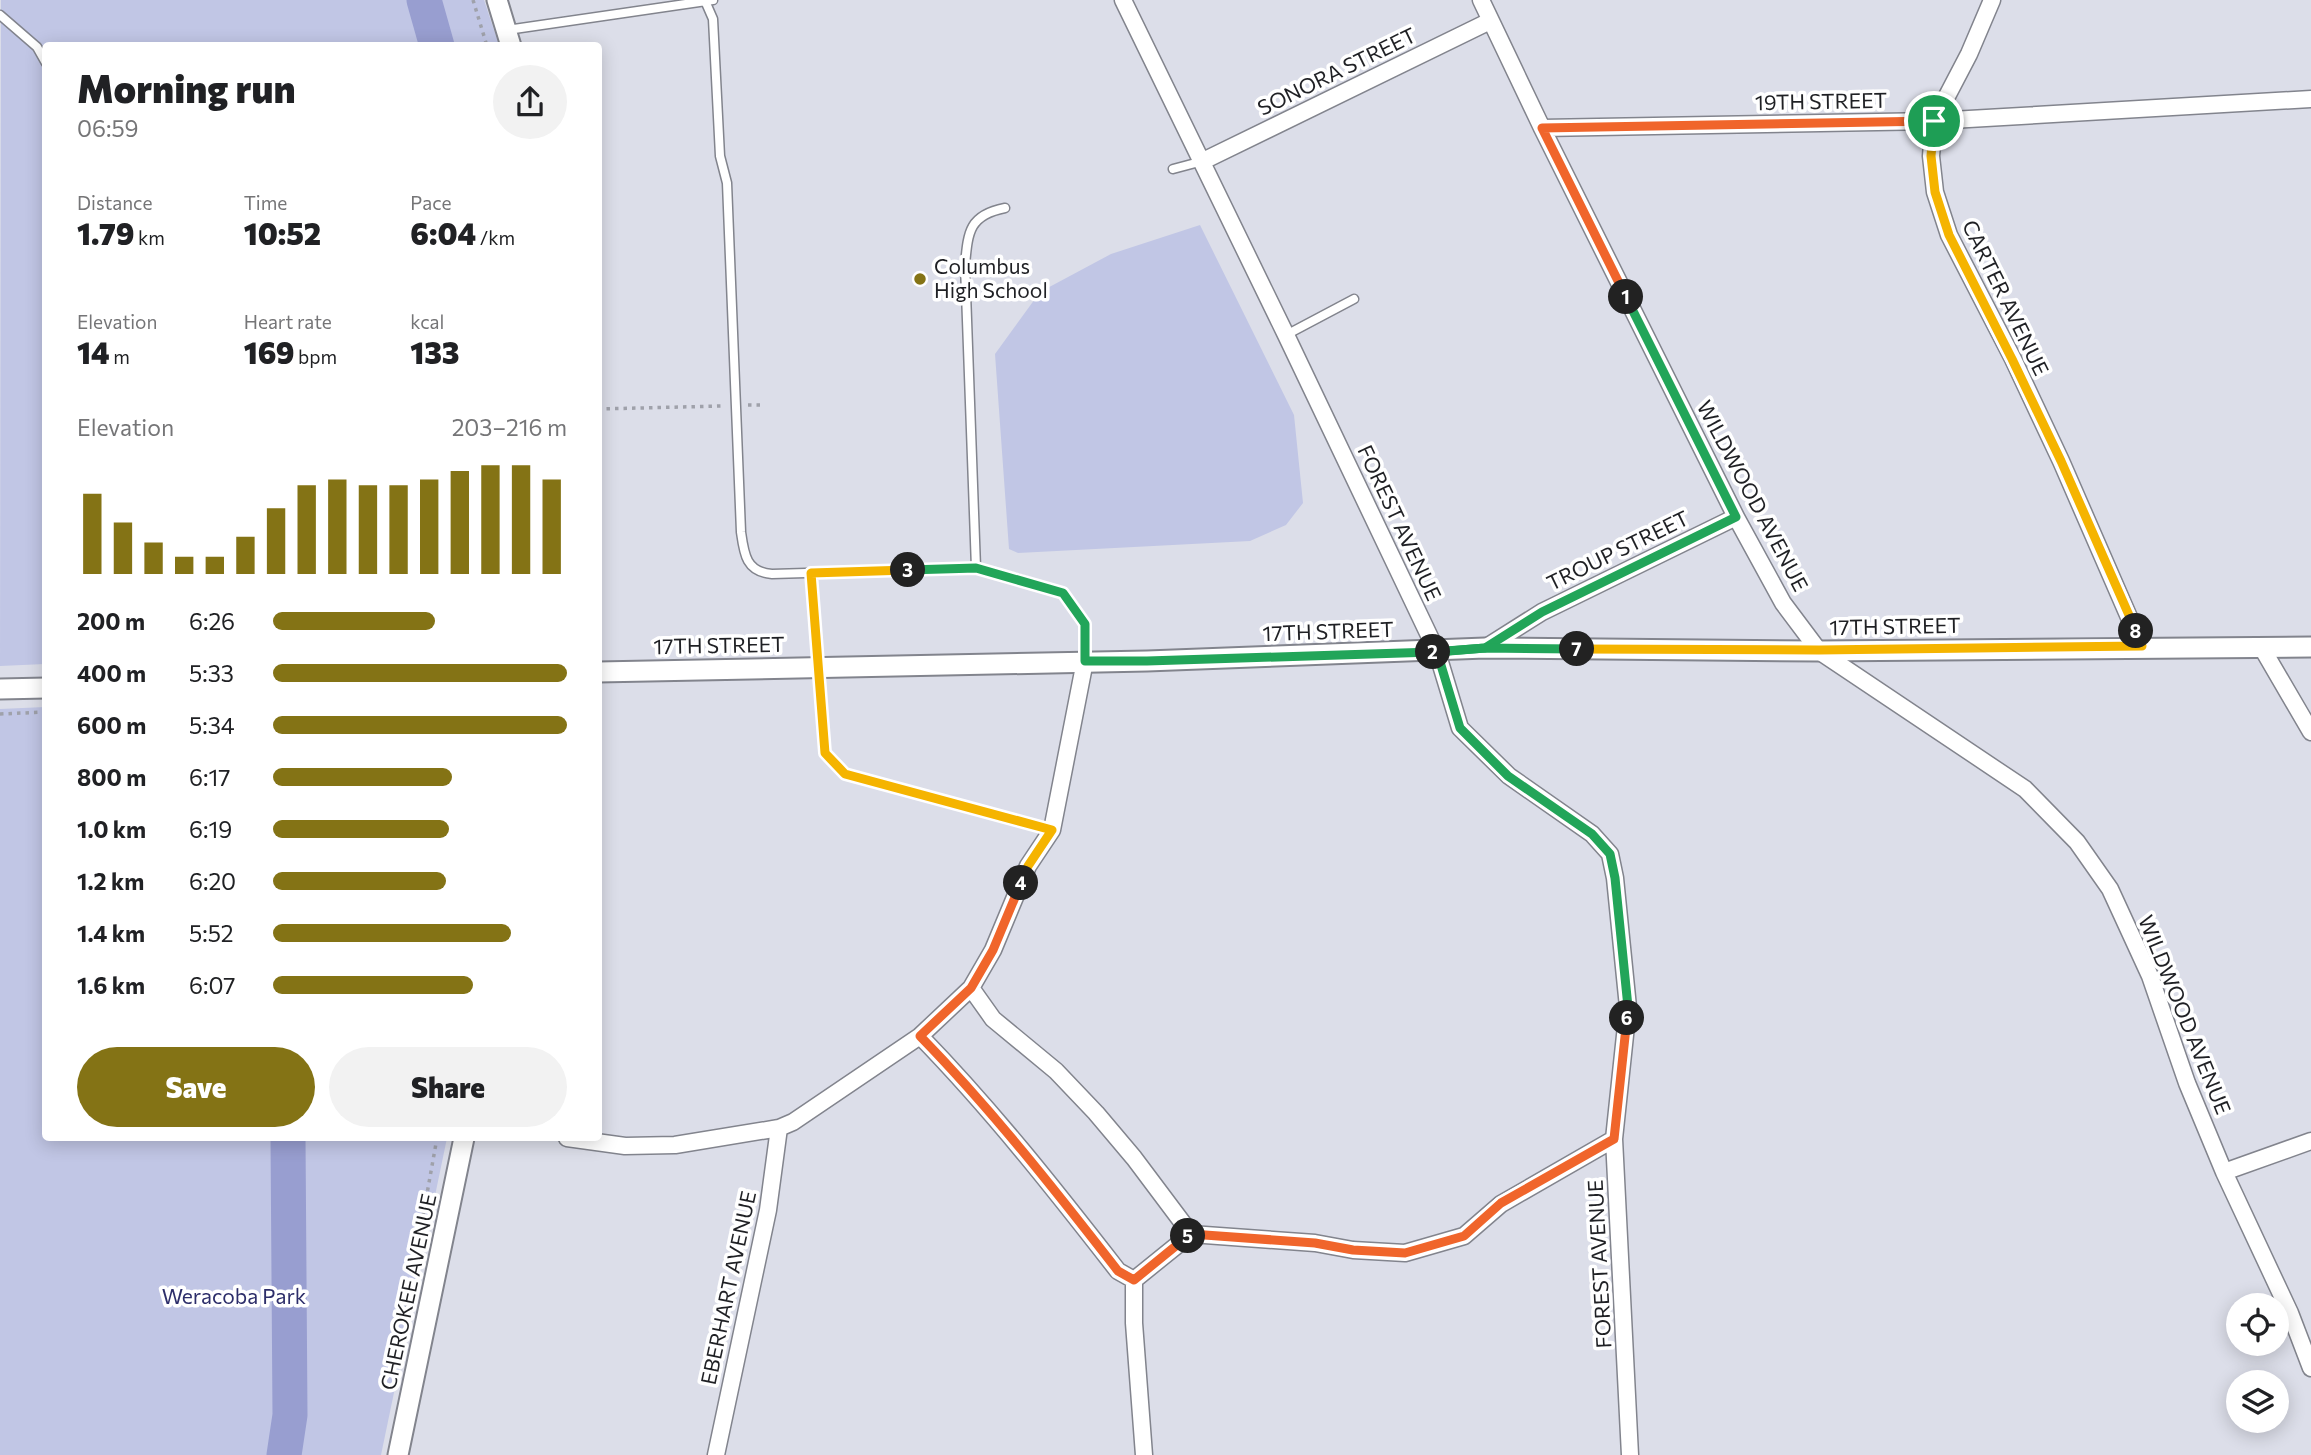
<!DOCTYPE html>
<html lang="en">
<head>
<meta charset="utf-8">
<style>
	:root { --surface:#fff; --page:#f2f2f2; --text:#202124; --muted:#757577; --accent:#847315 }
	body { margin:0; font-family:Commissioner,sans-serif; background:var(--page); color:var(--text); height:100vh; display:flex; flex-direction:column; font-size:26px; white-space:nowrap }
	* { box-sizing:border-box; margin:0 }
	p { font-size:23px; color:var(--muted) }
	.icon { flex:none; width:38px; height:38px; fill:none; stroke:currentColor; stroke-width:2; stroke-linecap:round; stroke-linejoin:round }
	.map { position:relative; flex:1; overflow:hidden }
	.side { position:absolute; left:42px; top:42px; width:560px; height:1099px; display:flex; flex-direction:column; background:var(--surface); border-radius:7px; box-shadow:0 4px 18px #0003 }
	.side>* { flex:none }
	.fabs { position:absolute; left:2226px; top:1293px; display:grid; gap:14px }
	.fabs a { display:grid; place-items:center; width:63px; height:63px; border-radius:50%; background:var(--surface); box-shadow:0 4px 18px #0003; font-size:35px }
	.pin { position:absolute; display:grid; place-items:center; width:60px; height:60px; color:#fff; margin:-30px; border:4px solid #fff; border-radius:50%; box-shadow:0 2px 7px #0007 }
	.km { position:absolute; width:35px; height:35px; margin:-18px; border-radius:50%; background:#222; color:#fff; font-size:19px; line-height:35px; text-align:center }
	.round { display:grid; place-items:center; flex:none; width:74px; height:74px; border-radius:37px; background:var(--page) }
	.head { display:flex; align-items:center; justify-content:space-between; height:119px; padding:0 35px }
	h1 { font-size:38px; font-weight:800; line-height:52px }
	.stats { display:grid; grid-template-columns:repeat(3,1fr); gap:10px; height:119px; padding:7px 35px }
	.stats div { display:grid; align-content:center }
	.stats b { font-size:30px; font-weight:800 }
	.stats small { font-size:19px; font-weight:400 }
	.stats p { font-size:19px }
	.chart { height:196px; padding:14px 35px }
	.chart p { display:flex; justify-content:space-between }
	.chart svg { width:100%; height:126px; margin-top:7px; stroke:var(--accent); stroke-width:6 }
	.action { display:flex; gap:14px; margin-top:auto; padding:14px 35px }
	.action a { flex:1; height:80px; border-radius:42px; background:var(--accent); color:#fff; font-size:28px; font-weight:800; line-height:80px; text-align:center }
	.action a+a { background:var(--page); color:var(--text) }
	ul { padding:0 35px; list-style:none; font-size:23px }
	li { display:grid; grid-template-columns:112px 84px 1fr; align-items:center; height:52px }
	li i { height:18px; border-radius:9px; background:var(--accent) }
	.map>svg:first-child { display:block }
</style>
</head>
<body>
<div class="map">
<svg width="2311" height="1455" viewBox="0 0 2311 1455">
	<rect width="100%" height="100%" fill="#dcdee9"/>
	<path fill="#c1c6e5" d="M 1,0 L 484,0 L 499,45 L 46,46 L 45,664 L 0,666 Z
		M 1200,225 L 1294,415 L 1303,503 L 1286,525 L 1250,541 L 1018,553 L 1009,549 L 995,354 L 1040,292 L 1111,254 Z
		M 45,707 L 46,1138 L 447,1138 L 381,1455 L 0,1455 L 0,709 Z"/>
	<g fill="none" stroke-linecap="round" stroke-linejoin="round">
		<path stroke="#989ed0" stroke-width="35" d="M 424,0 L 437,46
			M 284,1455 L 290,1415 L 288,1138"/>
		<defs>
			<path id="service" d="M 706,3 L 713,19 L 720,156 L 727,183 L 741,532 C 744,554 746,572 772,574 L 976,568 L 1015,578 L 1063,593 L 1085,624 L 1085,661
				M 0,15 L 37,47 L 46,63
				M 507,30 L 713,0
				M 1173,169 L 1203,161
				M 1286,335 L 1354,299
				M 976,568 L 965,265 C 968,232 969,215 1005,208"/>
			<path id="minor" d="M 1123,0 L 1286,335 L 1437,652 L 1460,728 L 1509,776 L 1592,834 L 1610,854 L 1615,878 L 1628,1007 L 1614,1139 L 1630,1455
				M 1481,0 L 1542,128 L 1736,517 L 1783,603 L 1819,651 L 2025,789 L 2077,842 L 2110,889 L 2150,976 L 2187,1083 L 2224,1172 L 2290,1313 L 2311,1368
				M 1992,0 L 1969,54 L 1934,121 L 1931,156 L 1935,192 L 1949,235 L 2013,359 L 2061,461 L 2142,647
				M 1542,128 L 1934,121 L 2311,99
				M 1203,161 L 1490,21
				M 1485,648 L 1542,612 L 1736,517
				M 2262,648 L 2311,732
				M 971,988 L 993,1019 L 1056,1071 L 1096,1113 L 1134,1158 L 1191,1234 L 1315,1243 L 1353,1250 L 1405,1253 L 1464,1236 L 1501,1204 L 1614,1139
				M 920,1036 C 992,1110 1055,1190 1118,1271 L 1134,1280
				M 567,1138 L 625,1146 L 675,1145 L 779,1128 L 793,1122 L 920,1036 L 971,988 L 993,950 L 1028,866 L 1052,830 L 1085,661
				M 2224,1172 L 2311,1141
				M 716,1455 L 768,1210 L 779,1128
				M 1144,1455 L 1134,1323 L 1134,1280 L 1191,1234"/>
			<path id="tertiary" d="M 497,0 L 511,46
				M 598,672 L 1147,661 L 1485,648 L 1819,651 L 2311,647
				M 0,689 L 46,688
				M 398,1455 L 464,1138"/>
		</defs>
		<use href="#service" stroke="#82848d" stroke-width="11"/>
		<use href="#minor" stroke="#82848d" stroke-width="19"/>
		<use href="#tertiary" stroke="#82848d" stroke-width="23"/>
		<path stroke="#9fa1aa" stroke-width="3.5" stroke-dasharray="3.5 5" stroke-linecap="butt" d="M 473,0 L 487,46
			M 748,405 L 763,405
			M 598,409 L 722,406
			M 812,586 L 818,651
			M 821,687 L 825,753 L 845,774 L 1036,826
			M 0,714 L 46,712
			M 402,1333 L 437,1138"/>
		<use href="#service" stroke="#fff" stroke-width="8"/>
		<use href="#minor" stroke="#fff" stroke-width="16"/>
		<use href="#tertiary" stroke="#fff" stroke-width="19"/>
	</g>
	<g fill="none" stroke-linecap="round" stroke-linejoin="round">
		<defs>
			<path id="split-1" d="M 1626,297 L 1542,128 L 1934,121"/>
			<path id="split-2" d="M 1433,652 L 1485,648 L 1542,612 L 1736,517 L 1626,297"/>
			<path id="split-3" d="M 908,570 L 976,568 L 1063,593 L 1085,624 L 1085,661 L 1147,661 L 1433,652"/>
			<path id="split-4" d="M 908,570 L 811,573 L 825,753 L 845,774 L 1052,830 L 1028,866 L 1021,883"/>
			<path id="split-5" d="M 1021,883 L 993,950 L 971,988 L 920,1036 C 992,1110 1055,1190 1118,1271 L 1134,1280 L 1188,1236"/>
			<path id="split-6" d="M 1188,1236 L 1191,1234 L 1315,1243 L 1353,1250 L 1405,1253 L 1464,1236 L 1501,1203 L 1614,1139 L 1627,1018"/>
			<path id="split-7" d="M 1577,649 L 1485,648 L 1437,652 L 1460,728 L 1508,776 L 1592,834 L 1610,854 L 1615,878 L 1628,1007 L 1627,1018"/>
			<path id="split-8" d="M 1577,649 L 1819,650 L 2142,646 L 2136,631"/>
			<path id="split-9" d="M 1934,121 L 1931,156 L 1935,192 L 1949,235 L 2012,359 L 2061,461 L 2136,631"/>
		</defs>
		<use href="#split-1" stroke="#fff" stroke-width="14"/>
		<use href="#split-2" stroke="#fff" stroke-width="14"/>
		<use href="#split-3" stroke="#fff" stroke-width="14"/>
		<use href="#split-4" stroke="#fff" stroke-width="14"/>
		<use href="#split-5" stroke="#fff" stroke-width="14"/>
		<use href="#split-6" stroke="#fff" stroke-width="14"/>
		<use href="#split-7" stroke="#fff" stroke-width="14"/>
		<use href="#split-8" stroke="#fff" stroke-width="14"/>
		<use href="#split-9" stroke="#fff" stroke-width="14"/>
		<use href="#split-1" stroke="#f0652b" stroke-width="9"/>
		<use href="#split-2" stroke="#22a559" stroke-width="9"/>
		<use href="#split-3" stroke="#22a559" stroke-width="9"/>
		<use href="#split-4" stroke="#f5b400" stroke-width="9"/>
		<use href="#split-5" stroke="#f0652b" stroke-width="9"/>
		<use href="#split-6" stroke="#f0652b" stroke-width="9"/>
		<use href="#split-7" stroke="#22a559" stroke-width="9"/>
		<use href="#split-8" stroke="#f5b400" stroke-width="9"/>
		<use href="#split-9" stroke="#f5b400" stroke-width="9"/>
	</g>
	<circle fill="#847315" stroke="#fff" stroke-width="2.5" cx="920" cy="279" r="7"/>
	<g text-anchor="middle" stroke-width="7" stroke-linejoin="round" paint-order="stroke">
		<g font-size="21" fill="#1f2024" stroke="#fff">
			<text transform="translate(1337 72) rotate(-26)" y="7">SONORA STREET</text>
			<text transform="translate(1821 102) rotate(-1)" y="7">19TH STREET</text>
			<text transform="translate(2005 298) rotate(64)" y="7">CARTER AVENUE</text>
			<text transform="translate(1752 496) rotate(62)" y="7">WILDWOOD AVENUE</text>
			<text transform="translate(1399 523) rotate(65)" y="7">FOREST AVENUE</text>
			<text transform="translate(1618 551) rotate(-26)" y="7">TROUP STREET</text>
			<text transform="translate(1895 627) rotate(-1)" y="7">17TH STREET</text>
			<text transform="translate(1328 632) rotate(-2)" y="7">17TH STREET</text>
			<text transform="translate(719 646) rotate(-1)" y="7">17TH STREET</text>
			<text transform="translate(2184 1015) rotate(68)" y="7">WILDWOOD AVENUE</text>
			<text transform="translate(1600 1264) rotate(-93)" y="7">FOREST AVENUE</text>
			<text transform="translate(729 1288) rotate(-78)" y="7">EBERHART AVENUE</text>
			<text transform="translate(409 1292) rotate(-78)" y="7">CHEROKEE AVENUE</text>
		</g>
		<g font-size="21" fill="#1f2024" stroke="#fff" text-anchor="start">
			<text x="934" y="274">Columbus<tspan x="934" dy="24">High School</tspan></text>
		</g>
		<g font-size="21" fill="#2d2e6a" stroke="#fff">
			<text x="234" y="1304">Weracoba Park</text>
		</g>
	</g>
</svg>
<div class="fabs">
<a><svg class="icon" aria-label="locate" viewBox="0 0 24 24"><circle cx="12" cy="12" r="6"/><path d="M12 2v4M12 18v4M2 12h4M18 12h4"/></svg></a>
<a><svg class="icon" aria-label="layers" viewBox="0 0 24 24"><path d="M12 4l9 5-9 5-9-5zM3 14l9 5 9-5"/></svg></a>
</div>
<div class="pin" style="left:1934px;top:121px;background:#1e9e55"><svg class="icon" aria-label="arrive" viewBox="0 0 24 24"><path d="M6 21V4h12l-3 4 3 4H6"/></svg></div>
<b class="km" style="left:1626px;top:297px">1</b>
<b class="km" style="left:1433px;top:652px">2</b>
<b class="km" style="left:908px;top:570px">3</b>
<b class="km" style="left:1021px;top:883px">4</b>
<b class="km" style="left:1188px;top:1236px">5</b>
<b class="km" style="left:1627px;top:1018px">6</b>
<b class="km" style="left:1577px;top:649px">7</b>
<b class="km" style="left:2136px;top:631px">8</b>
<section class="side">
<div class="head"><div><h1>Morning run</h1><p>06:59</p></div><a class="round"><svg class="icon" aria-label="share" viewBox="0 0 24 24"><path d="M12 15V3M7 8l5-5 5 5M5 13v7h14v-7"/></svg></a></div>
<div class="stats">
<div><p>Distance</p><b>1.79<small> km</small></b></div>
<div><p>Time</p><b>10:52</b></div>
<div><p>Pace</p><b>6:04<small> /km</small></b></div>
</div>
<div class="stats">
<div><p>Elevation</p><b>14<small> m</small></b></div>
<div><p>Heart rate</p><b>169<small> bpm</small></b></div>
<div><p>kcal</p><b>133</b></div>
</div>
<div class="chart"><p><span>Elevation</span>203–216 m</p>
<svg viewBox="0 0 160 44" preserveAspectRatio="none"><path d="M5 44V16M15 44V26M25 44V33M35 44V38M45 44V38M55 44V31M65 44V21M75 44V13M85 44V11M95 44V13M105 44V13M115 44V11M125 44V8M135 44V6M145 44V6M155 44V11"/></svg>
</div>
<ul>
<li><b>200 m</b>6:26<i style="width:55%"></i></li>
<li><b>400 m</b>5:33<i style="width:100%"></i></li>
<li><b>600 m</b>5:34<i style="width:100%"></i></li>
<li><b>800 m</b>6:17<i style="width:61%"></i></li>
<li><b>1.0 km</b>6:19<i style="width:60%"></i></li>
<li><b>1.2 km</b>6:20<i style="width:59%"></i></li>
<li><b>1.4 km</b>5:52<i style="width:81%"></i></li>
<li><b>1.6 km</b>6:07<i style="width:68%"></i></li>
</ul>
<div class="action"><a>Save</a><a>Share</a></div>
</section>
</div>
</body>
</html>
